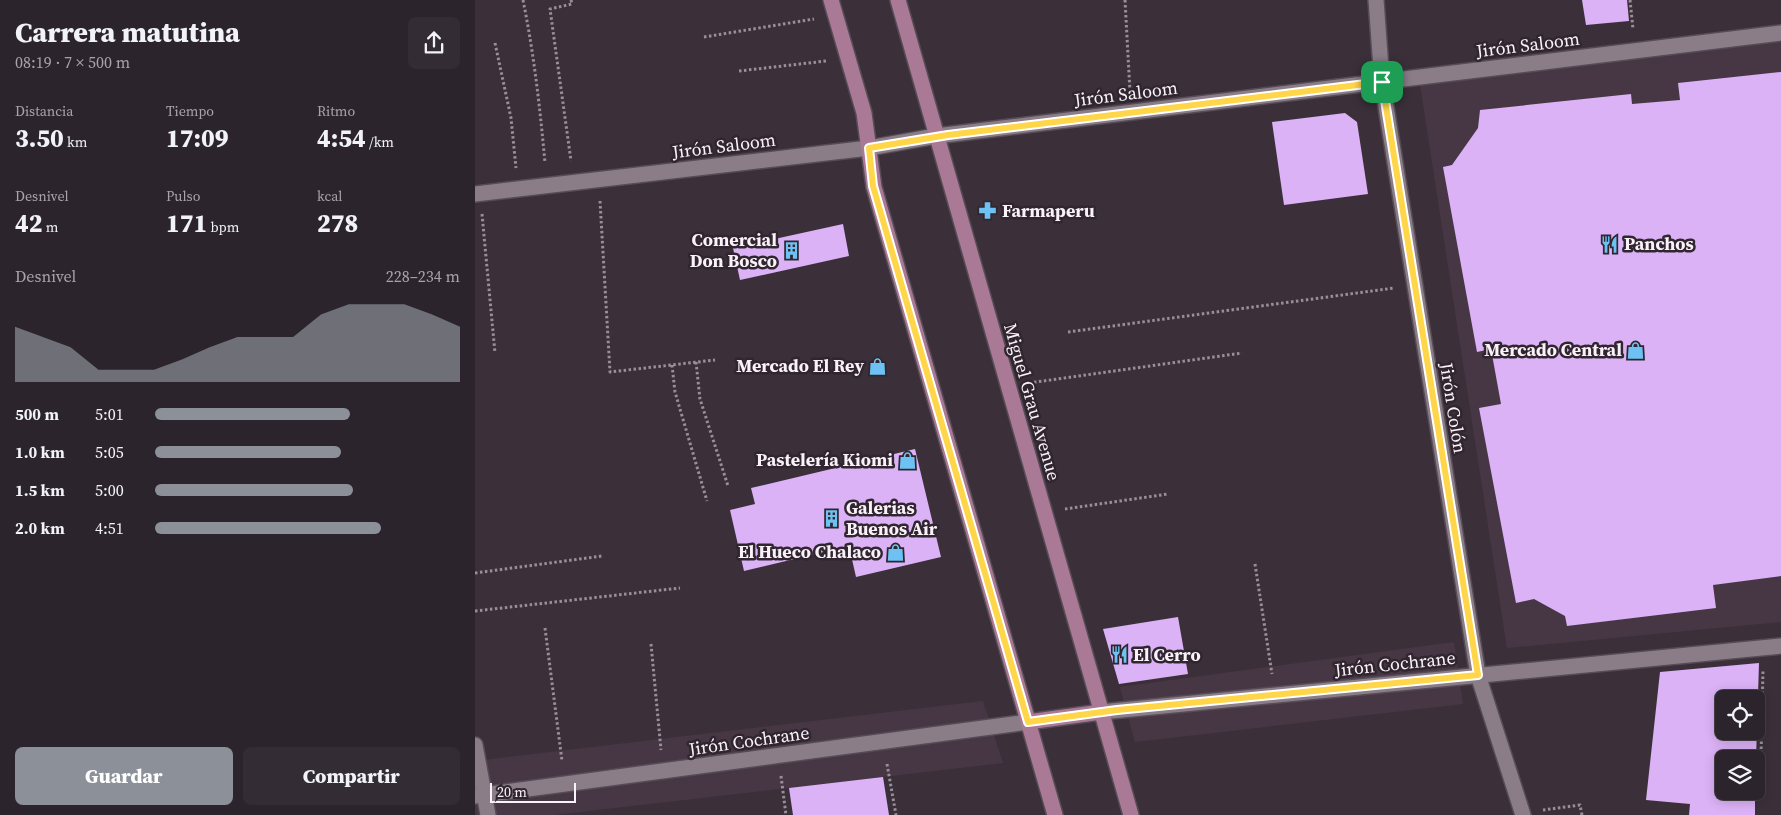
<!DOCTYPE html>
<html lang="es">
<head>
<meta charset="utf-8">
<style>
	:root { --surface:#2c242c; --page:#342c34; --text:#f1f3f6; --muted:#a6a4a9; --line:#484148; --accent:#8c9099 }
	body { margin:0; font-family:"Source Serif 4",serif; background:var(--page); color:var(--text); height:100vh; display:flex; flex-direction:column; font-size:19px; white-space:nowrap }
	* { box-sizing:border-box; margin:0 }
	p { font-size:16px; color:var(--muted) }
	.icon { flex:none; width:28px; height:28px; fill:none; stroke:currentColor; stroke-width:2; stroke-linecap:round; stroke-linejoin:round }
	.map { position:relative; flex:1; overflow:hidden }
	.panel { display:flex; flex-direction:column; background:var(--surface); width:475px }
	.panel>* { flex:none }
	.buttons { position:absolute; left:1240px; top:690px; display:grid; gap:10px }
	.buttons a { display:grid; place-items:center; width:50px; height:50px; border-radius:8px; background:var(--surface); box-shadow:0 2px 12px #0003,0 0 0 1px var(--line); font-size:25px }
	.scale { position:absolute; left:15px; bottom:12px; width:86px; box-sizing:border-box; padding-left:5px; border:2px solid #f9f2f8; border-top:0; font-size:14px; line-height:18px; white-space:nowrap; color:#f9f2f8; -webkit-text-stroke:4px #312630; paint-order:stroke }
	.pin { position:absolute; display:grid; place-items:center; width:42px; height:42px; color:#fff; margin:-21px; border-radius:10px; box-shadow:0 2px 8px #0006 }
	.round { display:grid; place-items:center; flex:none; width:52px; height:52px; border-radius:8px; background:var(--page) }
	.summary { display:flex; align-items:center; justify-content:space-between; height:85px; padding:0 15px }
	h1 { font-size:28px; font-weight:800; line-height:38px }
	.metrics { display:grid; grid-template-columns:repeat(3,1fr); gap:8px; height:85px; padding:5px 15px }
	.metrics div { display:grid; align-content:center }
	.metrics b { font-size:25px; font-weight:800 }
	.metrics small { font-size:14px; font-weight:400 }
	.metrics p { font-size:14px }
	.chart { height:140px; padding:10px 15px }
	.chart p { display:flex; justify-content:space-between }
	.chart svg { width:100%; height:90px; margin-top:5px; fill:var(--accent); opacity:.7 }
	.primary-button { display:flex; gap:10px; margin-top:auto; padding:10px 15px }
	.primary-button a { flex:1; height:58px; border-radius:8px; background:var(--accent); color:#fff; font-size:20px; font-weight:800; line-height:58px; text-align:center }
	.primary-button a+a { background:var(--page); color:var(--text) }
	ul { padding:0 15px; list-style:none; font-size:16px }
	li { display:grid; grid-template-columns:80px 60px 1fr; align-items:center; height:38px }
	li i { height:12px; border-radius:6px; background:var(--accent) }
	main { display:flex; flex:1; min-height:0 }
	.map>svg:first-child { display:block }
</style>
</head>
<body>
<main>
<section class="panel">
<div class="summary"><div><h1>Carrera matutina</h1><p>08:19 · 7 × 500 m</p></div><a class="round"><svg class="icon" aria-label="share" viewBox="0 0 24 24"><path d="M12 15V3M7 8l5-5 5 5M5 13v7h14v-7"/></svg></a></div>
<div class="metrics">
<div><p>Distancia</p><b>3.50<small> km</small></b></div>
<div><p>Tiempo</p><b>17:09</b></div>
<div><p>Ritmo</p><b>4:54<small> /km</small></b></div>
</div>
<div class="metrics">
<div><p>Desnivel</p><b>42<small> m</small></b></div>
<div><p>Pulso</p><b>171<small> bpm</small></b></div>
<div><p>kcal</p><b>278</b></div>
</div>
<div class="chart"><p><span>Desnivel</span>228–234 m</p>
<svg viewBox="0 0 160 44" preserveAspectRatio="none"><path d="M0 44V17L10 22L20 27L30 38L40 38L50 38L60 33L70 27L80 22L90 22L100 22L110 11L120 6L130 6L140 6L150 11L160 17V44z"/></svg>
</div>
<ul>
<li><b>500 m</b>5:01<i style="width:64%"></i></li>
<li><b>1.0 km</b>5:05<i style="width:61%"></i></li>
<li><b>1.5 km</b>5:00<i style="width:65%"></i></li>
<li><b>2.0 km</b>4:51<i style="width:74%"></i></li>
</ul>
<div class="primary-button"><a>Guardar</a><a>Compartir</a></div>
</section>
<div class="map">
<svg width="1306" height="815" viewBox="0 0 1306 815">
	<rect width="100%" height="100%" fill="#3b303a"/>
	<path fill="#473745" d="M 1306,41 L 1306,622 L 1032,648 L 944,78 Z
		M 979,642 L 988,704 L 660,742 L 645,687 Z
		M 508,701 L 528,763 L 79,815 L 0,815 L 0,761 Z"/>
	<path fill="#dbb2f6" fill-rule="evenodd" d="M 1107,0 L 1152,0 L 1154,21 L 1111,25 Z
		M 1306,72 L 1306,576 L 1238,585 L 1241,608 L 1092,626 L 1090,616 L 1059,599 L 1041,603 L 1004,408 L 1026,404 L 1016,349 L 1002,352 L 968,167 L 977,165 L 1003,128 L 1005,110 L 1156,94 L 1157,104 L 1205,100 L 1203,83 Z
		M 870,113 L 882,122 L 893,194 L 809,205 L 797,122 Z
		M 368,224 L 374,256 L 265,280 L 258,248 Z
		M 440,449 L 466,557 L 381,577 L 374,546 L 269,571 L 255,510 L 280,504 L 276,488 Z
		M 703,617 L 713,674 L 644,684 L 628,629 Z
		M 1284,663 L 1281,759 L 1249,759 L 1249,791 L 1280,791 L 1280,815 L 1214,815 L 1215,804 L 1171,800 L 1185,672 ZM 1249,699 L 1281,699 L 1281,731 L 1249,731 Z
		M 408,777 L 414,815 L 318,815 L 314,788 Z"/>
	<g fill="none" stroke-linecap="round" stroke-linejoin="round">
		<defs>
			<path id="pedestrian" d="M 461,136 L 1306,33
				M 626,712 L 1306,646
				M 0,796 L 553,722"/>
			<path id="minor" d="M 901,0 L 907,82 L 1003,675 L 1048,815
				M 0,194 L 394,148 L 461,136
				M 0,745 L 13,815"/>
			<path id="secondary" d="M 356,0 L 389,113 L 399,187 L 580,815
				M 423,0 L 656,815
				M 553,722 L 626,712"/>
		</defs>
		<use href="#pedestrian" stroke="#564c55" stroke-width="18"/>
		<use href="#minor" stroke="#564c55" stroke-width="18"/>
		<use href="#secondary" stroke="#564c55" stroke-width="18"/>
		<path stroke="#988f97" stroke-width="3" stroke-dasharray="2.5 2.5" stroke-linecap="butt" d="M 48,0 C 59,54 65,108 70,163
			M 96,0 L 97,4 L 75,9 L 96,161
			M 650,0 L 655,92
			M 1155,0 L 1158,29
			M 229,37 L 339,19
			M 20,43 L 36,118 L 41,168
			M 264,71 L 351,61
			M 125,201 L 135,372 L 240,360
			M 7,214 L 20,353
			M 593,332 L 919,288
			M 221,362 L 225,399 L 253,486
			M 197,365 L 200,392 L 232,501
			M 554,383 L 767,353
			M 590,509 L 693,494
			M 780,564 L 797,674
			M 0,573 L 127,556
			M 0,611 L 205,588
			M 70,628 L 87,761
			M 176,644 L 186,750
			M 412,764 L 421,815
			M 306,776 L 311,815
			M 1285,799 L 1288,670
			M 1068,810 L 1105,805 L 1107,815"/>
		<use href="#pedestrian" stroke="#8a7d88" stroke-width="15"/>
		<use href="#minor" stroke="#8a7d88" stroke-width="15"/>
		<use href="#secondary" stroke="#a97995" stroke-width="15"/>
	</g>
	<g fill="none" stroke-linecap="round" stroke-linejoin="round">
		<defs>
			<path id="route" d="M 907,82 L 1003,675 L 642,710 L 553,722 L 398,186 L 394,148 L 473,135 Z"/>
		</defs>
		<use href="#route" stroke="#fff" stroke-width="10"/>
		<use href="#route" stroke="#ffd54a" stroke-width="6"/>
	</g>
	<defs>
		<symbol id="pharmacy-bare" viewBox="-9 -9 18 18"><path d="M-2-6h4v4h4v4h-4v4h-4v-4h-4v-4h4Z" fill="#6ec2f3" stroke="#312630" stroke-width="2.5" paint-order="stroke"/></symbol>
		<symbol id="restaurant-bare" viewBox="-9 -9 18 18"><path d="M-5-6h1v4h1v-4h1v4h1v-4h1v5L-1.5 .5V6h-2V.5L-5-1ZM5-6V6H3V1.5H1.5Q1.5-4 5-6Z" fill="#6ec2f3" stroke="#312630" stroke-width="2.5" paint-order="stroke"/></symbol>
		<symbol id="building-bare" viewBox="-9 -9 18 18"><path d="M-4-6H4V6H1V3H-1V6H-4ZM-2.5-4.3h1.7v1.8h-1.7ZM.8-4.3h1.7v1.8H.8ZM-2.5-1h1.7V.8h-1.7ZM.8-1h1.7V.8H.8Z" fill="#6ec2f3" stroke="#312630" stroke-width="2.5" paint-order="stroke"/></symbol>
		<symbol id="shop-bare" viewBox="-9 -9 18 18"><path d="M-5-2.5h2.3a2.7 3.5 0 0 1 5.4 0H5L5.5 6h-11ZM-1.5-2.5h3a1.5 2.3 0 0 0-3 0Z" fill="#6ec2f3" stroke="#312630" stroke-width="2.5" paint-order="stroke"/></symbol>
	</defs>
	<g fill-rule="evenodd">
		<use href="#pharmacy-bare" x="500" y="198" width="25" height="25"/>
		<use href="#restaurant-bare" x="1122" y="232" width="25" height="25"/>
		<use href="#building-bare" x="304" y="238" width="25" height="25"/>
		<use href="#shop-bare" x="1148" y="338" width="25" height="25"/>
		<use href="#shop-bare" x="390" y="354" width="25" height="25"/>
		<use href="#shop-bare" x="420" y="448" width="25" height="25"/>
		<use href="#building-bare" x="344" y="506" width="25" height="25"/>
		<use href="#shop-bare" x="408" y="540" width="25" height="25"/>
		<use href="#restaurant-bare" x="632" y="642" width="25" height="25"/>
	</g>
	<g text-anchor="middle" stroke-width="5" stroke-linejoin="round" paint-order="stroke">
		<g font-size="18" fill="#f9f2f8" stroke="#312630">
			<text transform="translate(1053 45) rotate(-7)" y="6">Jirón Saloom</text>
			<text transform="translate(651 94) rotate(-7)" y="6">Jirón Saloom</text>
			<text transform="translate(249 146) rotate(-7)" y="6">Jirón Saloom</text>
			<text transform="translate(557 402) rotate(74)" y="6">Miguel Grau Avenue</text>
			<text transform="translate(978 408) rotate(81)" y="6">Jirón Colón</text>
			<text transform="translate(920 664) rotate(-6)" y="6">Jirón Cochrane</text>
			<text transform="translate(274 741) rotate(-8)" y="6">Jirón Cochrane</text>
		</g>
		<g font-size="18" font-weight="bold" fill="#f9f2f8" stroke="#312630" text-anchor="end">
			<text x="527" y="217" text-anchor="start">Farmaperu</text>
			<text x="302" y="246">Comercial<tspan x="302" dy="21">Don Bosco</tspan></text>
			<text x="1149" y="250" text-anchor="start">Panchos</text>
			<text x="1147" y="356">Mercado Central</text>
			<text x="389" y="372">Mercado El Rey</text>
			<text x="418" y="466">Pastelería Kiomi</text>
			<text x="371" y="514" text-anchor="start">Galerias<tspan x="371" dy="21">Buenos Air</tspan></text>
			<text x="406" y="558">El Hueco Chalaco</text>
			<text x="658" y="661" text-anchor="start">El Cerro</text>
		</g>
	</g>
</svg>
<div class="buttons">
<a><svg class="icon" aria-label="locate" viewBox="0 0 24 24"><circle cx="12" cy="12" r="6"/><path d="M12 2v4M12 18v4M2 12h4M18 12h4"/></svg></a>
<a><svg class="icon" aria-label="layers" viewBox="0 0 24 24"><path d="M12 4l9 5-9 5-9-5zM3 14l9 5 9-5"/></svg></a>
</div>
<div class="scale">20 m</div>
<div class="pin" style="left:907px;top:82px;background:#1e9e55"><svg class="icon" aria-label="arrive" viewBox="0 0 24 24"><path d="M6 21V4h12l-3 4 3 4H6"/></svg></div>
</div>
</main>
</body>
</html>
